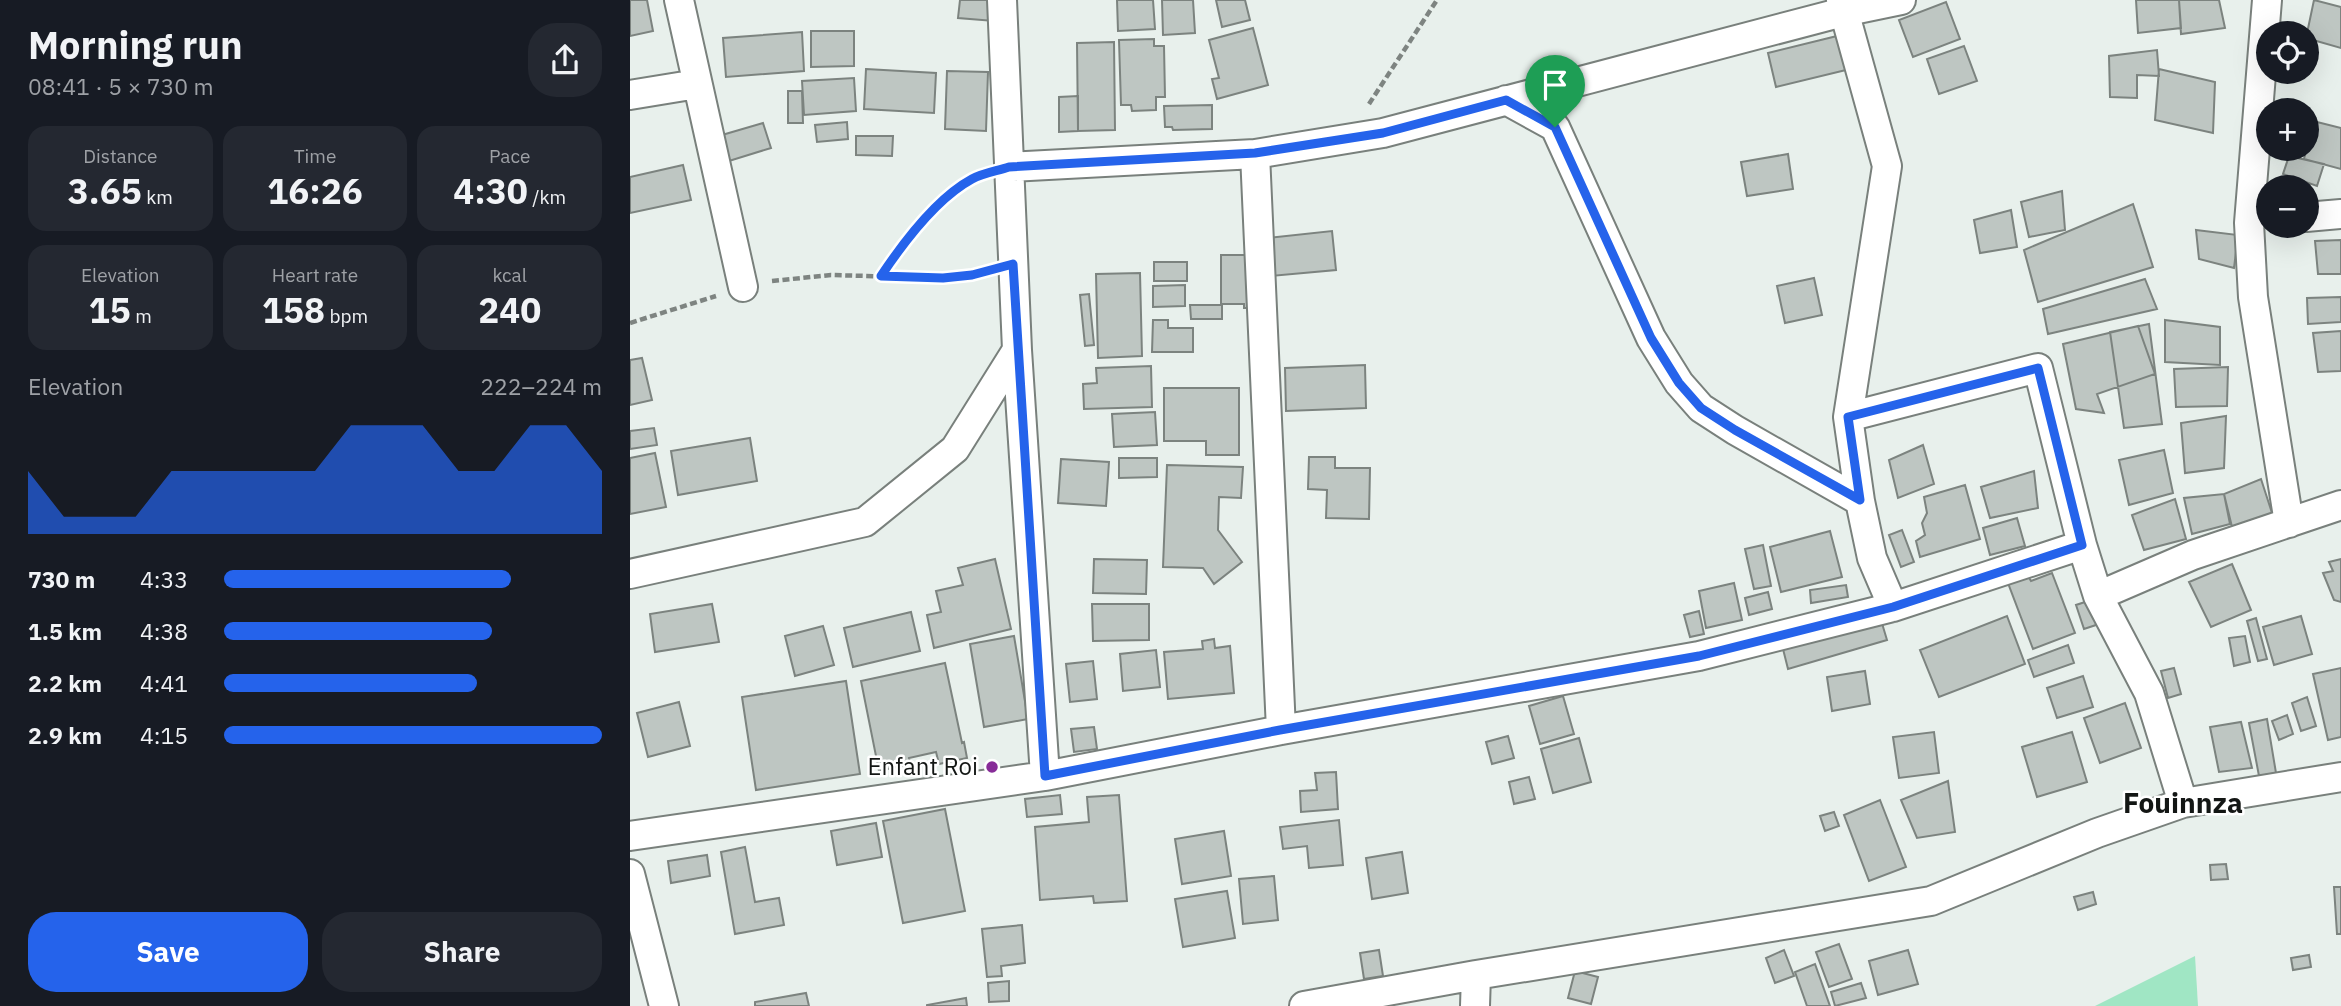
<!DOCTYPE html>
<html lang="en">
<head>
<meta charset="utf-8">
<style>
	:root { --surface:#171b24; --page:#242831; --text:#f1f3f6; --muted:#9ea1a6; --accent:#2563eb }
	body { margin:0; font-family:"IBM Plex Sans",sans-serif; background:var(--page); color:var(--text); height:100vh; display:flex; flex-direction:column; font-size:26px; white-space:nowrap }
	* { box-sizing:border-box; margin:0 }
	p { font-size:23px; color:var(--muted) }
	.icon { flex:none; width:38px; height:38px; fill:none; stroke:currentColor; stroke-width:2; stroke-linecap:round; stroke-linejoin:round }
	.map { position:relative; flex:1; overflow:hidden }
	.side { display:flex; flex-direction:column; background:var(--surface); width:630px }
	.side>* { flex:none }
	.tools { position:absolute; left:1626px; top:21px; display:grid; gap:14px }
	.tools a { display:grid; place-items:center; width:63px; height:63px; border-radius:50%; background:var(--surface); box-shadow:0 7px 28px #0002; font-size:35px }
	.pin { position:absolute; display:grid; place-items:center; width:60px; height:60px; color:#fff; margin:-72px -30px; border-radius:50% 50% 50% 0; rotate:-45deg; box-shadow:0 0 7px #0007 }
	.pin .icon { rotate:45deg }
	.round { display:grid; place-items:center; flex:none; width:74px; height:74px; border-radius:28px; background:var(--page) }
	.summary { display:flex; align-items:center; justify-content:space-between; height:119px; padding:0 28px }
	h1 { font-size:38px; font-weight:700; line-height:52px }
	.figures { display:grid; grid-template-columns:repeat(3,1fr); gap:10px; height:119px; padding:7px 28px }
	.figures div { display:grid; align-content:center; border-radius:18px; background:var(--page); text-align:center }
	.figures b { font-size:35px; font-weight:700 }
	.figures small { font-size:19px; font-weight:400 }
	.figures p { font-size:19px }
	.chart { height:196px; padding:14px 28px }
	.chart p { display:flex; justify-content:space-between }
	.chart svg { width:100%; height:126px; margin-top:7px; fill:var(--accent); opacity:.7 }
	.action { display:flex; gap:14px; margin-top:auto; padding:14px 28px }
	.action a { flex:1; height:80px; border-radius:28px; background:var(--accent); color:#fff; font-size:28px; font-weight:700; line-height:80px; text-align:center }
	.action a+a { background:var(--page); color:var(--text) }
	ul { padding:0 28px; list-style:none; font-size:23px }
	li { display:grid; grid-template-columns:112px 84px 1fr; align-items:center; height:52px }
	li i { height:18px; border-radius:9px; background:var(--accent) }
	main { display:flex; flex:1; min-height:0 }
	.map>svg:first-child { display:block }
</style>
</head>
<body>
<main>
<section class="side">
<div class="summary"><div><h1>Morning run</h1><p>08:41 · 5 × 730 m</p></div><a class="round"><svg class="icon" aria-label="share" viewBox="0 0 24 24"><path d="M12 15V3M7 8l5-5 5 5M5 13v7h14v-7"/></svg></a></div>
<div class="figures">
<div><p>Distance</p><b>3.65<small> km</small></b></div>
<div><p>Time</p><b>16:26</b></div>
<div><p>Pace</p><b>4:30<small> /km</small></b></div>
</div>
<div class="figures">
<div><p>Elevation</p><b>15<small> m</small></b></div>
<div><p>Heart rate</p><b>158<small> bpm</small></b></div>
<div><p>kcal</p><b>240</b></div>
</div>
<div class="chart"><p><span>Elevation</span>222–224 m</p>
<svg viewBox="0 0 160 44" preserveAspectRatio="none"><path d="M0 44V22L10 38L20 38L30 38L40 22L50 22L60 22L70 22L80 22L90 6L100 6L110 6L120 22L130 22L140 6L150 6L160 22V44z"/></svg>
</div>
<ul>
<li><b>730 m</b>4:33<i style="width:76%"></i></li>
<li><b>1.5 km</b>4:38<i style="width:71%"></i></li>
<li><b>2.2 km</b>4:41<i style="width:67%"></i></li>
<li><b>2.9 km</b>4:15<i style="width:100%"></i></li>
</ul>
<div class="action"><a>Save</a><a>Share</a></div>
</section>
<div class="map">
<svg width="1711" height="1006" viewBox="0 0 1711 1006">
	<rect width="100%" height="100%" fill="#e8f0ec"/>
	<path fill="#a0e6c4" d="M 1565,956 L 1568,1006 L 1465,1006 Z"/>
	<path fill="#bec6c2" stroke="#7c837f" stroke-width="2" d="M 0,0 L 17,0 L 23,31 L 0,36 Z
		M 330,0 L 366,0 L 364,21 L 328,18 Z
		M 487,0 L 523,0 L 525,29 L 488,31 Z
		M 532,0 L 563,0 L 565,33 L 533,35 Z
		M 586,0 L 615,0 L 620,20 L 592,27 Z
		M 1506,0 L 1549,0 L 1551,28 L 1508,33 Z
		M 1549,0 L 1589,0 L 1595,28 L 1551,34 Z
		M 1684,0 L 1711,7 L 1711,48 L 1676,38 Z
		M 1316,2 L 1330,39 L 1283,57 L 1269,20 Z
		M 623,28 L 638,85 L 587,99 L 582,79 L 589,78 L 579,40 Z
		M 181,31 L 224,31 L 224,66 L 181,67 Z
		M 172,32 L 174,71 L 96,77 L 93,38 Z
		M 1207,36 L 1216,70 L 1146,87 L 1138,53 Z
		M 524,39 L 524,46 L 534,46 L 535,97 L 526,97 L 526,110 L 502,111 L 501,105 L 491,105 L 489,40 Z
		M 484,42 L 485,130 L 448,131 L 447,43 Z
		M 1334,46 L 1347,81 L 1309,94 L 1297,59 Z
		M 1527,50 L 1529,76 L 1507,75 L 1507,98 L 1480,97 L 1479,56 Z
		M 236,69 L 306,73 L 304,113 L 234,109 Z
		M 1529,69 L 1585,82 L 1583,133 L 1525,120 Z
		M 317,71 L 358,72 L 356,131 L 315,129 Z
		M 224,78 L 226,111 L 174,115 L 172,81 Z
		M 158,91 L 172,91 L 173,123 L 158,123 Z
		M 448,96 L 448,131 L 429,132 L 429,97 Z
		M 582,105 L 582,129 L 543,130 L 542,127 L 535,127 L 534,106 Z
		M 1683,121 L 1711,128 L 1711,169 L 1674,159 Z
		M 217,122 L 218,139 L 187,142 L 185,125 Z
		M 133,123 L 141,148 L 99,161 L 92,135 Z
		M 226,136 L 263,136 L 262,156 L 226,155 Z
		M 1158,154 L 1163,189 L 1117,196 L 1111,162 Z
		M 1659,156 L 1694,164 L 1687,186 L 1653,174 Z
		M 53,165 L 61,200 L 0,213 L 0,177 Z
		M 1432,191 L 1435,230 L 1399,237 L 1391,202 Z
		M 1503,204 L 1523,267 L 1408,302 L 1394,250 Z
		M 1381,210 L 1387,247 L 1350,253 L 1344,220 Z
		M 1566,230 L 1608,235 L 1604,268 L 1569,259 Z
		M 702,231 L 706,270 L 641,276 L 638,238 Z
		M 1711,240 L 1711,274 L 1688,274 L 1685,241 Z
		M 591,255 L 616,255 L 622,308 L 614,308 L 614,304 L 591,304 Z
		M 524,262 L 557,262 L 557,281 L 524,281 Z
		M 510,273 L 512,356 L 468,358 L 466,274 Z
		M 1184,278 L 1192,315 L 1155,323 L 1147,286 Z
		M 1515,279 L 1527,309 L 1418,334 L 1413,309 Z
		M 555,285 L 555,306 L 523,307 L 523,286 Z
		M 459,294 L 464,345 L 455,346 L 450,295 Z
		M 1711,297 L 1711,322 L 1678,324 L 1677,298 Z
		M 560,305 L 592,305 L 592,319 L 561,319 Z
		M 523,320 L 538,320 L 538,328 L 563,328 L 563,352 L 522,352 Z
		M 1535,320 L 1590,327 L 1590,365 L 1535,362 Z
		M 1519,324 L 1532,424 L 1494,428 L 1480,332 Z
		M 1508,326 L 1525,374 L 1467,394 L 1474,413 L 1446,409 L 1433,344 Z
		M 1711,331 L 1711,371 L 1688,372 L 1683,333 Z
		M 12,358 L 22,400 L 0,405 L 0,360 Z
		M 735,365 L 736,408 L 656,411 L 655,368 Z
		M 521,366 L 522,407 L 454,409 L 453,384 L 467,383 L 466,368 Z
		M 1598,367 L 1597,406 L 1546,407 L 1544,369 Z
		M 534,388 L 609,388 L 609,455 L 576,455 L 576,441 L 534,441 Z
		M 525,412 L 527,445 L 484,447 L 482,414 Z
		M 1596,416 L 1594,468 L 1555,473 L 1551,423 Z
		M 24,428 L 27,445 L 0,449 L 0,431 Z
		M 120,438 L 127,481 L 48,495 L 41,451 Z
		M 1293,445 L 1304,484 L 1268,498 L 1259,460 Z
		M 1534,450 L 1543,493 L 1499,505 L 1489,460 Z
		M 25,453 L 36,507 L 0,514 L 0,458 Z
		M 679,457 L 705,457 L 705,468 L 740,468 L 739,519 L 696,518 L 697,490 L 678,489 Z
		M 489,458 L 527,458 L 527,477 L 489,478 Z
		M 431,459 L 479,462 L 476,506 L 428,503 Z
		M 537,465 L 613,467 L 611,498 L 589,497 L 588,530 L 612,562 L 584,584 L 573,568 L 533,567 Z
		M 1404,471 L 1408,508 L 1360,518 L 1351,487 Z
		M 1631,479 L 1643,516 L 1603,531 L 1594,494 Z
		M 1335,485 L 1350,539 L 1290,557 L 1286,541 L 1295,535 L 1292,523 L 1297,513 L 1294,497 Z
		M 1594,494 L 1600,524 L 1562,534 L 1554,498 Z
		M 1545,499 L 1556,539 L 1514,550 L 1502,515 Z
		M 1387,518 L 1395,546 L 1360,555 L 1353,528 Z
		M 1272,530 L 1284,562 L 1271,567 L 1259,535 Z
		M 1200,531 L 1212,577 L 1151,592 L 1140,547 Z
		M 1133,545 L 1141,586 L 1124,589 L 1115,549 Z
		M 365,559 L 381,629 L 304,648 L 297,615 L 311,612 L 306,591 L 333,585 L 328,568 Z
		M 464,559 L 517,560 L 516,594 L 463,593 Z
		M 1711,559 L 1711,602 L 1704,600 L 1693,573 L 1703,571 L 1699,562 Z
		M 1602,564 L 1621,610 L 1581,627 L 1559,582 Z
		M 1422,573 L 1445,633 L 1403,649 L 1378,583 L 1398,576 L 1401,581 Z
		M 1104,583 L 1112,620 L 1076,628 L 1069,591 Z
		M 1216,585 L 1218,597 L 1181,603 L 1180,590 Z
		M 1138,592 L 1142,609 L 1119,615 L 1115,598 Z
		M 1461,600 L 1469,624 L 1454,629 L 1446,605 Z
		M 82,604 L 89,642 L 25,652 L 20,614 Z
		M 462,604 L 519,604 L 519,640 L 463,641 Z
		M 1069,611 L 1074,634 L 1060,637 L 1054,615 Z
		M 281,612 L 290,651 L 223,667 L 214,628 Z
		M 1377,616 L 1395,664 L 1309,697 L 1290,650 Z
		M 1671,616 L 1682,654 L 1644,665 L 1633,627 Z
		M 1626,618 L 1637,659 L 1628,661 L 1617,621 Z
		M 1251,620 L 1257,640 L 1158,669 L 1153,649 Z
		M 193,626 L 204,665 L 165,676 L 155,636 Z
		M 384,636 L 398,719 L 354,727 L 340,644 Z
		M 1615,636 L 1620,662 L 1604,666 L 1599,638 Z
		M 584,639 L 585,648 L 600,646 L 604,693 L 538,699 L 534,652 L 573,649 L 572,641 Z
		M 1438,645 L 1444,663 L 1404,677 L 1398,660 Z
		M 526,650 L 530,687 L 493,691 L 490,654 Z
		M 463,661 L 467,699 L 440,702 L 436,664 Z
		M 315,663 L 332,743 L 334,742 L 337,758 L 309,764 L 306,752 L 279,758 L 280,764 L 249,771 L 231,681 Z
		M 1544,668 L 1551,694 L 1538,698 L 1531,671 Z
		M 1711,668 L 1711,737 L 1698,740 L 1683,674 Z
		M 1235,671 L 1240,704 L 1202,711 L 1197,677 Z
		M 1453,676 L 1463,707 L 1427,718 L 1417,688 Z
		M 216,681 L 230,774 L 126,790 L 112,697 Z
		M 933,696 L 944,734 L 910,744 L 899,706 Z
		M 1677,697 L 1686,726 L 1671,731 L 1662,703 Z
		M 49,702 L 60,746 L 18,757 L 7,713 Z
		M 1495,703 L 1511,748 L 1470,763 L 1454,718 Z
		M 1657,715 L 1663,734 L 1649,740 L 1642,721 Z
		M 1637,719 L 1646,773 L 1629,776 L 1619,723 Z
		M 1611,722 L 1622,768 L 1589,772 L 1580,727 Z
		M 464,727 L 467,749 L 444,752 L 441,729 Z
		M 1304,732 L 1309,773 L 1269,778 L 1263,737 Z
		M 1442,732 L 1457,782 L 1407,797 L 1392,747 Z
		M 878,736 L 884,758 L 862,764 L 856,742 Z
		M 949,738 L 961,782 L 923,793 L 911,749 Z
		M 706,772 L 708,809 L 671,812 L 670,791 L 687,790 L 685,773 Z
		M 899,777 L 905,799 L 884,804 L 879,782 Z
		M 1318,781 L 1325,832 L 1287,838 L 1271,800 Z
		M 430,795 L 432,814 L 397,817 L 395,799 Z
		M 489,795 L 497,901 L 464,903 L 463,896 L 410,900 L 405,827 L 459,822 L 457,797 Z
		M 1250,800 L 1276,867 L 1239,881 L 1214,815 Z
		M 315,809 L 335,911 L 273,923 L 253,821 Z
		M 1204,812 L 1209,826 L 1195,831 L 1190,816 Z
		M 709,820 L 713,865 L 679,868 L 677,846 L 653,849 L 650,827 Z
		M 246,823 L 252,857 L 207,865 L 201,831 Z
		M 594,831 L 601,876 L 552,884 L 545,839 Z
		M 115,847 L 125,902 L 149,898 L 154,925 L 105,934 L 91,852 Z
		M 772,852 L 778,893 L 742,899 L 736,858 Z
		M 77,855 L 80,876 L 41,883 L 38,861 Z
		M 1596,864 L 1598,879 L 1581,880 L 1580,865 Z
		M 644,876 L 648,920 L 613,924 L 609,879 Z
		M 1704,887 L 1711,887 L 1711,934 L 1707,934 Z
		M 597,891 L 605,938 L 553,947 L 545,899 Z
		M 1463,892 L 1466,904 L 1448,910 L 1444,897 Z
		M 392,925 L 395,963 L 371,966 L 372,976 L 357,977 L 352,929 Z
		M 1209,944 L 1222,979 L 1199,987 L 1186,952 Z
		M 749,950 L 753,976 L 734,979 L 730,953 Z
		M 1154,950 L 1164,976 L 1145,983 L 1136,958 Z
		M 1278,950 L 1288,984 L 1248,995 L 1239,961 Z
		M 1679,955 L 1681,967 L 1663,970 L 1661,958 Z
		M 1185,964 L 1200,1006 L 1177,1006 L 1165,972 Z
		M 945,971 L 968,977 L 961,1004 L 938,998 Z
		M 379,981 L 379,1001 L 359,1002 L 358,983 Z
		M 1231,983 L 1236,998 L 1205,1006 L 1201,992 Z
		M 176,993 L 179,1006 L 125,1006 L 125,1002 Z
		M 336,998 L 337,1006 L 297,1006 L 297,1005 Z"/>
	<g fill="none" stroke-linecap="round" stroke-linejoin="round">
		<defs>
			<path id="street" d="M 49,0 L 113,287
				M 372,0 L 387,350 L 415,776
				M 1211,0 L 1257,166 L 1218,417 L 1230,501 L 1242,558 L 1263,607
				M 1637,0 L 1619,223 L 1623,297 L 1659,523
				M 0,95 L 67,84
				M 876,100 L 925,127 L 1021,338 L 1049,383 L 1071,408 L 1105,430 L 1230,501
				M 625,154 L 651,730
				M 379,167 L 625,154 L 753,133 L 1213,12 L 1271,0
				M 1676,217 L 1711,214
				M 1218,417 L 1408,368 L 1452,545 L 1468,596 L 1519,693 L 1553,803
				M 0,574 L 235,522 L 325,449 L 387,350
				M 1468,596 L 1563,555 L 1711,505
				M 0,836 L 415,776 L 651,730 L 1069,656 L 1263,607 L 1452,545
				M 0,874 L 34,1006
				M 674,1006 L 846,975
				M 845,1006 L 846,975 L 1301,901 L 1467,833 L 1553,803 L 1711,777"/>
		</defs>
		<use href="#street" stroke="#79807c" stroke-width="32"/>
		<path stroke="#7e8481" stroke-width="4.5" stroke-dasharray="7 3.5" stroke-linecap="butt" d="M 739,104 L 807,0
			M 252,275 C 271,246 317,186 350,176
			M 142,281 L 201,275 L 313,278 L 356,271
			M 0,323 L 86,296"/>
		<use href="#street" stroke="#fff" stroke-width="28"/>
	</g>
	<g fill="none" stroke-linecap="round" stroke-linejoin="round">
		<defs>
			<path id="route" d="M 876,100 L 925,127 L 1021,338 L 1049,383 L 1071,408 L 1105,430 L 1230,500 L 1218,417 L 1408,368 L 1452,545 L 1263,607 L 1069,656 L 650,730 L 415,776 L 383,264 L 342,275 L 313,278 L 251,276 C 273,243 307,198 342,179 C 353,173 367,171 379,167 L 625,153 L 753,133 Z"/>
		</defs>
		<use href="#route" stroke="#fff" stroke-width="14"/>
		<use href="#route" stroke="#2563eb" stroke-width="9"/>
	</g>
	<circle fill="#872c98" stroke="#fff" stroke-width="2.5" cx="362" cy="767" r="7"/>
	<g text-anchor="middle" stroke-width="5" stroke-linejoin="round" paint-order="stroke">
		<g font-size="24" fill="#131614" stroke="#fff" text-anchor="end">
			<text x="348" y="775">Enfant Roi</text>
		</g>
		<g font-size="28" font-weight="bold" fill="#131614" stroke="#fff">
			<text x="1553" y="813">Fouinnza</text>
		</g>
	</g>
</svg>
<div class="tools">
<a><svg class="icon" aria-label="locate" viewBox="0 0 24 24"><circle cx="12" cy="12" r="6"/><path d="M12 2v4M12 18v4M2 12h4M18 12h4"/></svg></a>
<a>+</a>
<a>−</a>
</div>
<div class="pin" style="left:925px;top:127px;background:#1e9e55"><svg class="icon" aria-label="arrive" viewBox="0 0 24 24"><path d="M6 21V4h12l-3 4 3 4H6"/></svg></div>
</div>
</main>
</body>
</html>
